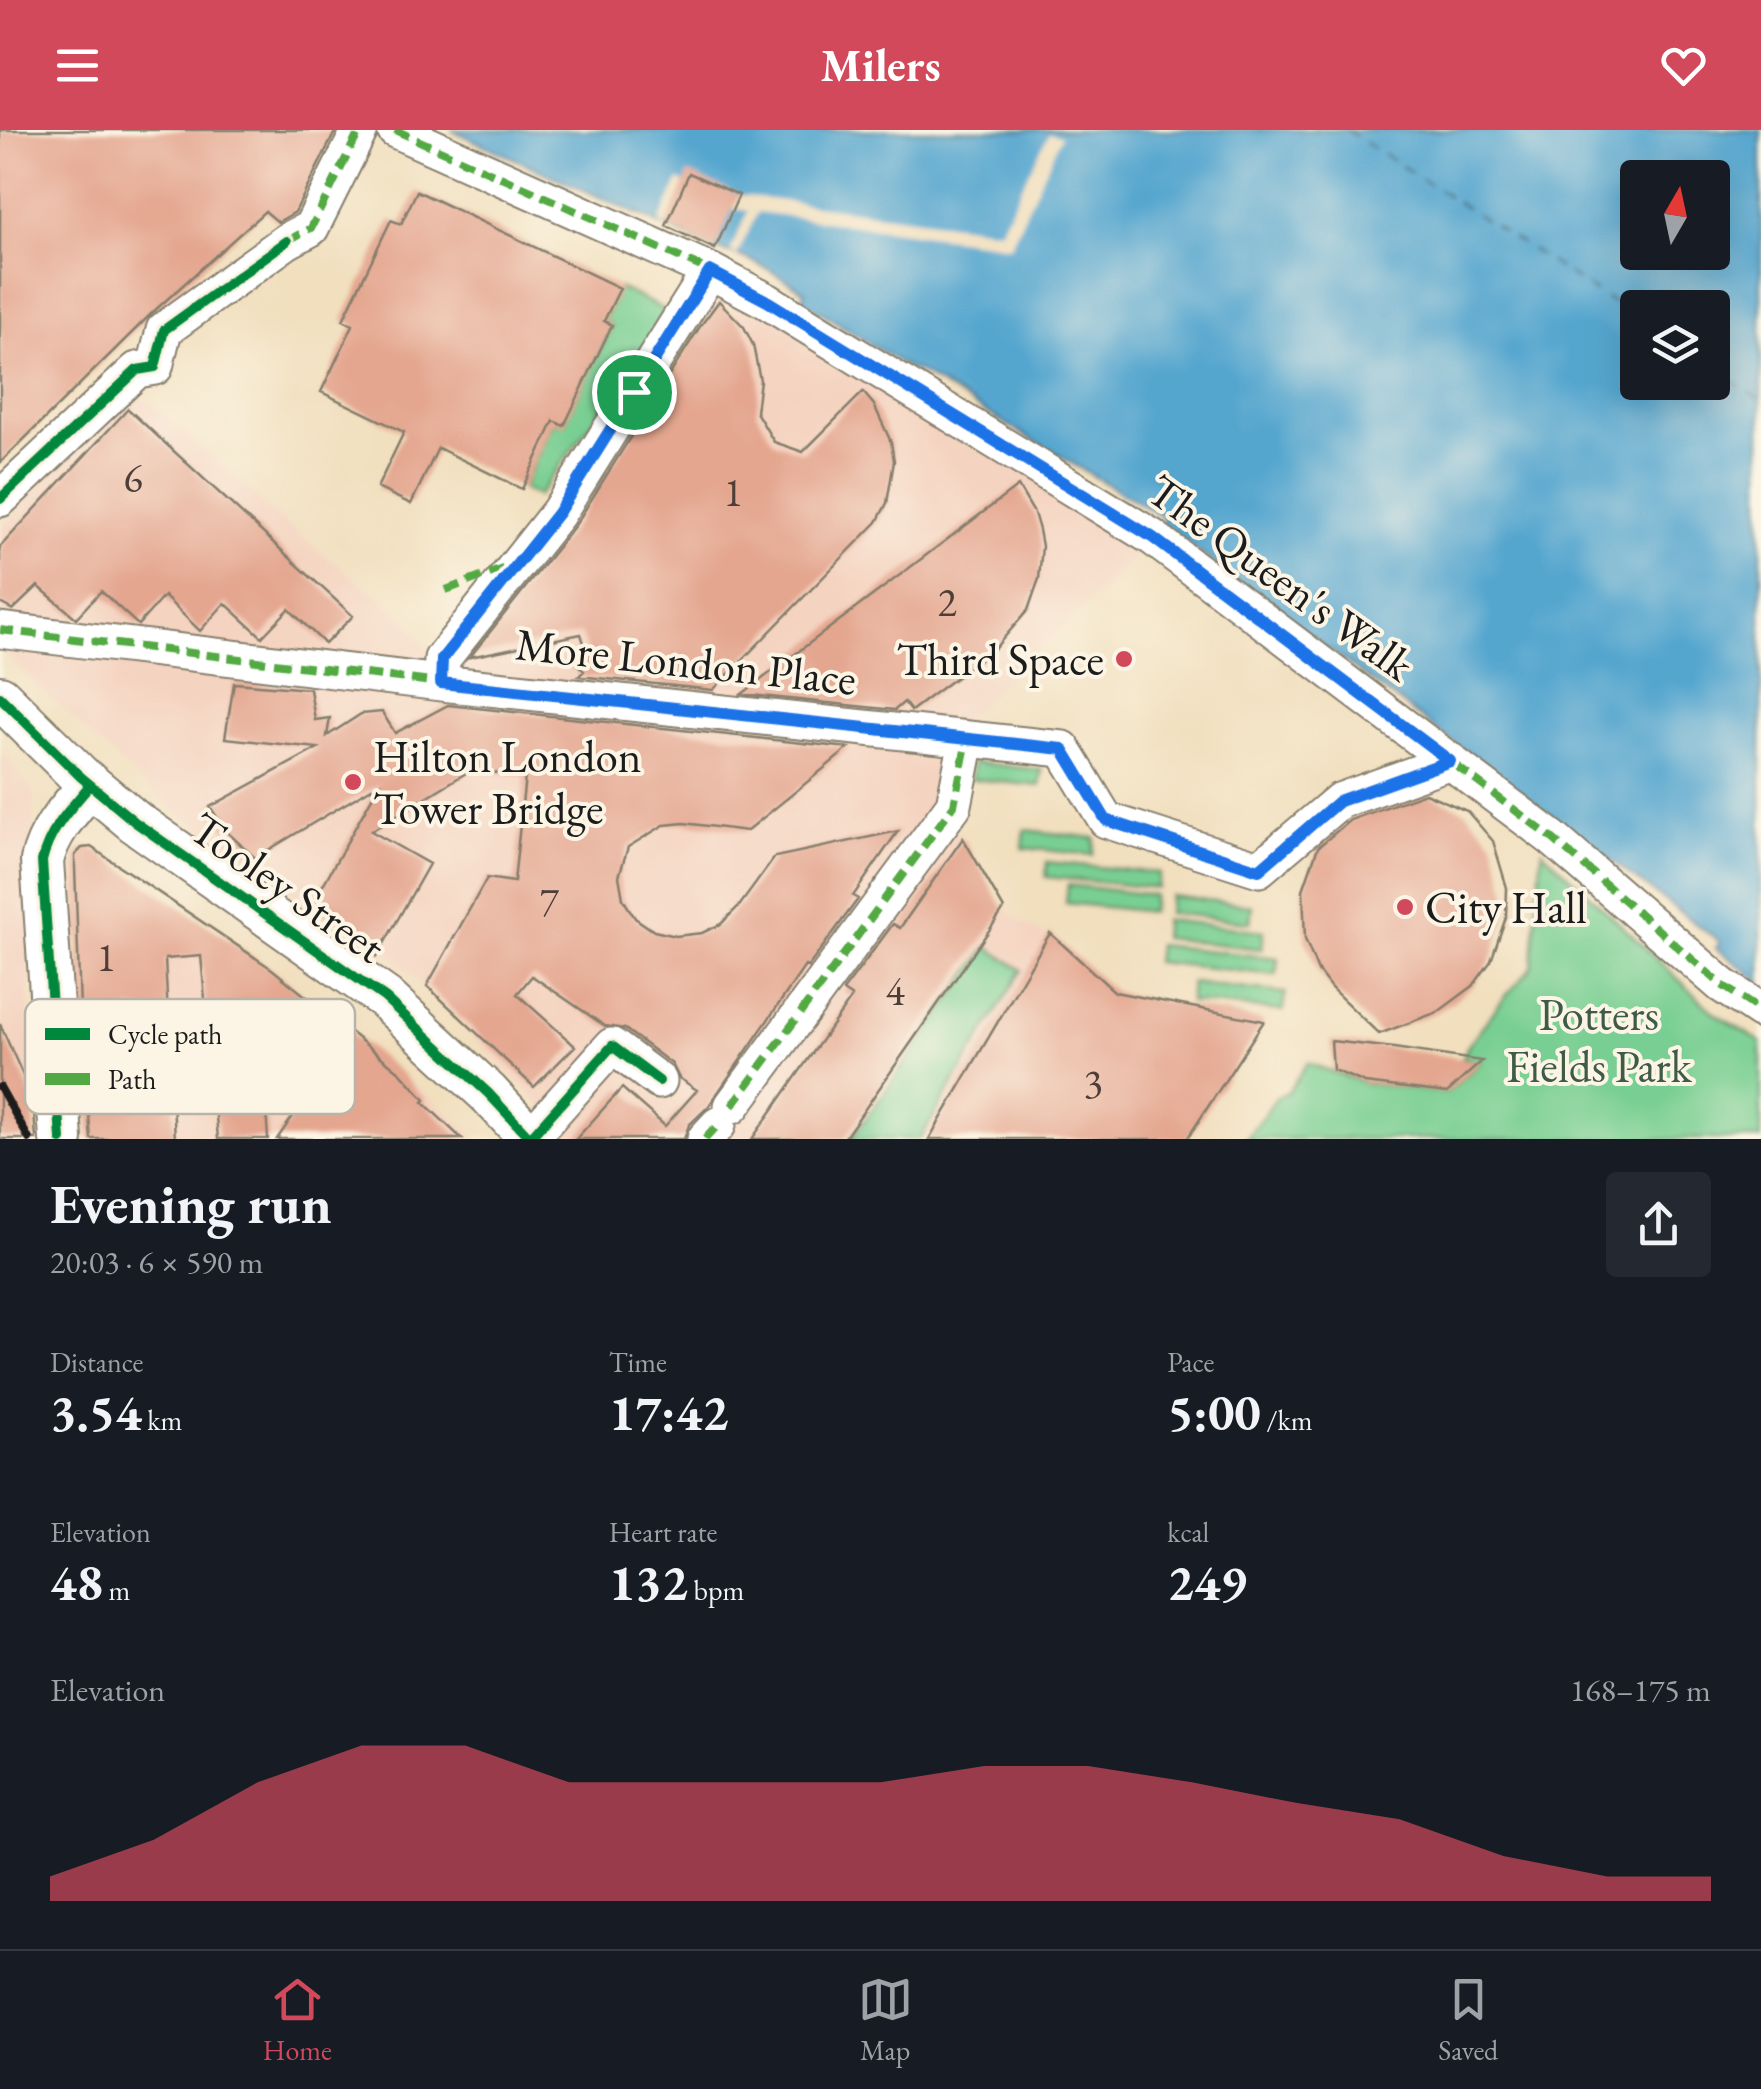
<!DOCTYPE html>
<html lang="en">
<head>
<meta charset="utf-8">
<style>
	:root { --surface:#171b24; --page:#242831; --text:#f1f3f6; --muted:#9ea1a6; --line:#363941; --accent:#d1495b }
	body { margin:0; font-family:"EB Garamond",serif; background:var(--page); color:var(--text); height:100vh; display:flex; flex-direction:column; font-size:38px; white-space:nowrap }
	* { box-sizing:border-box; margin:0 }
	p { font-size:32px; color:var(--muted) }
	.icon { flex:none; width:55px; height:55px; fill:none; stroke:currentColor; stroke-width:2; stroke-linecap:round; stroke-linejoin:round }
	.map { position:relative; height:1009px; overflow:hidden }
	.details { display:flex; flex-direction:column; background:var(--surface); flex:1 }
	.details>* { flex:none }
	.needle { width:65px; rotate:9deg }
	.tools { position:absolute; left:1620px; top:30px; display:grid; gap:20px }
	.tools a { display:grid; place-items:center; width:110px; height:110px; border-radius:10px; background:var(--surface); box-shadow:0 10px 40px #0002; font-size:50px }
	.pin { position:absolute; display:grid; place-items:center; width:85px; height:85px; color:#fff; margin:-42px; border:5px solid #fff; border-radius:50%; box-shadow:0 2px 10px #0007 }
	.round { display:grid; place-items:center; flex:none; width:105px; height:105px; border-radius:10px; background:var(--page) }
	.head { display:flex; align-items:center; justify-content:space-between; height:170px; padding:0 50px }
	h1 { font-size:55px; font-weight:700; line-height:75px }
	.stats { display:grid; grid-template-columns:repeat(3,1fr); gap:15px; height:170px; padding:10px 50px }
	.stats div { display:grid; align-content:center }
	.stats b { font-size:50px; font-weight:700 }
	.stats small { font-size:28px; font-weight:400 }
	.stats p { font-size:28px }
	.chart { height:280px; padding:20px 50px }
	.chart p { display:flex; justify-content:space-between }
	.chart svg { width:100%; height:180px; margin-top:10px; fill:var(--accent); opacity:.7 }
	header { display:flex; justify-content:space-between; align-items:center; height:130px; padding:0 50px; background:var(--accent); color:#fff; font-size:45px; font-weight:700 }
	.tabs { display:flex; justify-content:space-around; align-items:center; height:140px; border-top:2px solid var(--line); background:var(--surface); font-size:28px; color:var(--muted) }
	.tabs a { display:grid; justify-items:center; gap:5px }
	.tabs .on { color:var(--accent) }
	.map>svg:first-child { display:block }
</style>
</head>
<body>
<header><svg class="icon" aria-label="menu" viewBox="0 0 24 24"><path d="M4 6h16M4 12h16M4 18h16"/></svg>Milers<svg class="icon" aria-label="heart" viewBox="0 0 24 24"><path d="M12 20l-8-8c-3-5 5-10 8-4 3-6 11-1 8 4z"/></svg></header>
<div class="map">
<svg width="1761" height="1009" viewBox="0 0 1761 1009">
	<rect width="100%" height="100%" fill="#fcf5e5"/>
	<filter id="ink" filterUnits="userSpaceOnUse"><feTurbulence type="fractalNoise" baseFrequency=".01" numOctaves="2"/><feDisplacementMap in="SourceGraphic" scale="20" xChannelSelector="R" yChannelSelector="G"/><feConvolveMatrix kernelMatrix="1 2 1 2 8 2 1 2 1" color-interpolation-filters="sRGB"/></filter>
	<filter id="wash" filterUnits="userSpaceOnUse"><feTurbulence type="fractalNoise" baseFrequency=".0048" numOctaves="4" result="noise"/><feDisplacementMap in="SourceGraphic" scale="40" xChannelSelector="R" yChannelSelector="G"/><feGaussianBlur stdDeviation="2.25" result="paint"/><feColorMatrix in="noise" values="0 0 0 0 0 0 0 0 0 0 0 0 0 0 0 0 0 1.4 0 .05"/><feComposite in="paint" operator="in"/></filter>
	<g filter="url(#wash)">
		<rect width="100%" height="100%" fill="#f1dfbe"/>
		<path fill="#f4d3c0" d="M 743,167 L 1150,413 L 945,608 L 931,682 L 963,708 L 1004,779 L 1047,808 L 1057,809 L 1115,862 L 1259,892 L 1187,1009 L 566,1009 L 538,973 L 386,820 L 309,774 L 177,682 L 127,640 L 0,520 L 0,399 L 121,271 L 148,270 L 283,392 L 398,482 L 437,531 L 445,534 Z
			M 2,619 L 34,662 L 29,891 L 39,980 L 0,889 Z
			M 91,717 L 250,825 L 399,941 L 478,1009 L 85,1009 L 77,770 Z"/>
		<path fill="#79cf93" stroke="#4a7658" stroke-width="2.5" d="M 619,158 L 665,180 L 644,221 L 538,366 L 522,359 L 554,291 L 564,295 L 612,196 L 604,191 Z
			M 973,632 L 1042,640 L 1040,656 L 971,649 Z
			M 1025,700 L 1095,708 L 1093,725 L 1023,718 Z
			M 1542,720 L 1714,883 L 1761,912 L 1761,1009 L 1246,1009 L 1277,967 L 1288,962 L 1307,933 L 1365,953 L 1447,963 L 1481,932 L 1463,928 L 1468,915 L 1505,867 L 1532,837 Z
			M 1047,732 L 1159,743 L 1157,758 L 1046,747 Z
			M 1068,755 L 1153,765 L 1151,782 L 1066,773 Z
			M 1170,766 L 1252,775 L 1250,792 L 1168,783 Z
			M 1164,790 L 1264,801 L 1262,819 L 1162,808 Z
			M 1157,815 L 1278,828 L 1276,845 L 1155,832 Z
			M 988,817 L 1022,840 L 920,1009 L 851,1009 Z
			M 1191,853 L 1285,863 L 1283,881 L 1189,872 Z"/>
		<path fill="#55a6cf" stroke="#386176" stroke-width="2.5" fill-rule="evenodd" d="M 451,0 L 1761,0 L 1761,852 L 1716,818 L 1720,812 L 1161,394 L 1164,388 L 915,240 L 913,242 L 801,169 L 805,162 C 777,143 747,125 715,119 ZM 1638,48 L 1712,48 L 1712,122 L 1638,122 ZM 1638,178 L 1712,178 L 1712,252 L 1638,252 Z"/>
		<path fill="#f1dfbe" d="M 1049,3 L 1061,6 L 1010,116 L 758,82 L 737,125 L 730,122 L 748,81 L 732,79 L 715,119 L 659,93 L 679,50 L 685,53 L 689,43 L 739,65 L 1000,100 Z"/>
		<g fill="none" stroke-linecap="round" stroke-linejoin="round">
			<path stroke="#365a6d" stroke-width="2.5" stroke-dasharray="12 10" stroke-linecap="butt" d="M 1346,0 L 1638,189
				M 1712,238 L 1761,270"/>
		</g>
		<g id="blocks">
			<path fill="#e4a68f" d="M 0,0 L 336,0 L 295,82 L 278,92 L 265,81 L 152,183 L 0,333 Z
				M 689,43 L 739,65 L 715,119 L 666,96 Z
				M 417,61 L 620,158 L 604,191 L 612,195 L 564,296 L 554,291 L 522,359 L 438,318 L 411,374 L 377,358 L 404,302 L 321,262 L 353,195 L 343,190 L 391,90 L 401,94 Z
				M 719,171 L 744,197 L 753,215 L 760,250 L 756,282 L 774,312 L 803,322 L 863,262 L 874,275 L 891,312 L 894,331 L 887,373 L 877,392 L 713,560 L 579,546 L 584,541 L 571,528 L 587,522 L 581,504 L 470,527 L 576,394 L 699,198 Z
				M 128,279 L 353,486 L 325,514 L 289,479 L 262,507 L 225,473 L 200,501 L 164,466 L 138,495 L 101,461 L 76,488 L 38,456 L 13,480 L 0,473 L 0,417 Z
				M 1018,356 L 1034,383 L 1039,400 L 1042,416 L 1039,449 L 1028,480 L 995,518 L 911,581 L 904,572 L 895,580 L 742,564 Z
				M 234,553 L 310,559 L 315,590 L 330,588 L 327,606 L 361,584 L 382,582 L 395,603 L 448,575 L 849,618 L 747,701 L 684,693 L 664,695 L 628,717 L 619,746 L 623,769 L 635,788 L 654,801 L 676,806 L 702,803 L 721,794 L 740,775 L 775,727 L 898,701 L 853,766 L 858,769 L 808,837 L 805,836 L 708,977 L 689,995 L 684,1009 L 576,1009 L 622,958 L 665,996 L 697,960 L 679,948 L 672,934 L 625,899 L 605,896 L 532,846 L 517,864 L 575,916 L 534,957 L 427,856 L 487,748 L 514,752 L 525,646 L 471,640 L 371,701 L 429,734 L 377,826 L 368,808 L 326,783 L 309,780 L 380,653 L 255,728 L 227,702 L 210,677 L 318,618 L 225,608 Z
				M 1425,663 L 1467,681 L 1493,711 L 1507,758 L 1506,787 L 1491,831 L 1473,856 L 1438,882 L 1379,904 L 1331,858 L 1318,841 L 1305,809 L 1303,760 L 1318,717 L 1350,690 Z
				M 963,708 L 1004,779 L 844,1009 L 752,1009 L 852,867 L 843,861 L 893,794 L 900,798 Z
				M 91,717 L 272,839 L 401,943 L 425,970 L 423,972 L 462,1009 L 277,1009 L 310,962 L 340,961 L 262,898 L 263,921 L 208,901 L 201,826 L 165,829 L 168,885 L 129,878 L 132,935 L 171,933 L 175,1009 L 91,1009 L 80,879 L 75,738 L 75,725 L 82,718 Z
				M 1050,803 L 1115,862 L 1264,891 L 1187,1009 L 929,1009 Z
				M 0,894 L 33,968 L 36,1009 L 0,1009 Z
				M 1331,911 L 1394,918 L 1482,931 L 1447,963 L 1365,953 L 1333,940 Z
				M 268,927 L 244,965 L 265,964 L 268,1009 L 218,1009 L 211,930 Z"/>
		</g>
	</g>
	<g filter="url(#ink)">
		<use href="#blocks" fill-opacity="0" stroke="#867e6d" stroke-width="2.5"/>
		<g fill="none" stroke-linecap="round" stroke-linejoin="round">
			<defs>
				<path id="minor" d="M 395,0 L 710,141 L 767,171 L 1152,407 L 1552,708 L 1722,855 L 1761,881
					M 0,369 L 137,240 L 155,237 L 164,200 L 287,111 L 311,98 L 360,0
					M 0,500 L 441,553 L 1063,619 L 1106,690 L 1259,739 L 1339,671 L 1451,631
					M 441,553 L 442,529 L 558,383 L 710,141
					M 732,976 L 954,675 L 967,610
					M 530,1008 L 612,916 L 659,951
					M 705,1009 L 718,995"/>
				<path id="major" d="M 0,567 L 81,647 L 135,692 L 385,868 L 488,963 L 531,1009
					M 61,1009 L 42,731 C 49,700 71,678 90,655"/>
			</defs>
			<use href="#minor" stroke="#867e6d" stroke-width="39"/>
			<use href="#major" stroke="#867e6d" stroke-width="46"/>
			<use href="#minor" stroke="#fff" stroke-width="35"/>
			<use href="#major" stroke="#fff" stroke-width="42"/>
			<path stroke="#1c1c1c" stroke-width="8" d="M 0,957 L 29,1009"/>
			<path stroke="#52a943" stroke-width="8" stroke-dasharray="15 8" stroke-linecap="butt" d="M 395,0 L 710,141 L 767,171 L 1152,407 L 1552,708 L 1722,855 L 1761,881
				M 287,111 L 311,98 L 360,0
				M 446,460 L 516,434
				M 0,500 L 441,553 L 1063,619 L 1106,690 L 1259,739 L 1339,671 L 1451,631
				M 441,553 L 442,529 L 558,383 L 710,141
				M 732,976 L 954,675 L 967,610
				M 705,1009 L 718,995"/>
			<defs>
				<path id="cycleway" d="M 0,369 L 137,240 L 155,237 L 164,200 L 287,111
					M 0,567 L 81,647 L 135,692 L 385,868 L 488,963 L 531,1009
					M 530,1008 L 612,916 L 659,951
					M 61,1009 L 42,731 C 49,700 71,678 90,655"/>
			</defs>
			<use href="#cycleway" stroke="#fcf5e5" stroke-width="16"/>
			<use href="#cycleway" stroke="#00873e" stroke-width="10"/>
		</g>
	</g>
	<g fill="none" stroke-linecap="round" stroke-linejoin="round" filter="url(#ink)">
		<defs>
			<path id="route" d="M 710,141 L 767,171 L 1152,407 L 1450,631 L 1339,671 L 1259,740 L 1106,690 L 1063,619 L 441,553 L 442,529 L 558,383 Z"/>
		</defs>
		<use href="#route" stroke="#fff" stroke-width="20"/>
		<use href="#route" stroke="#1a73e8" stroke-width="12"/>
	</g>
	<g fill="#d1495b" stroke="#fcf5e5" stroke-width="4">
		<circle cx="1124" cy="529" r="10"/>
		<circle cx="353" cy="652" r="10"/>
		<circle cx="1405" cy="777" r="10"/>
	</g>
	<g text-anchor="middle" stroke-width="8" stroke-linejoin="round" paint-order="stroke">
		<g font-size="40" fill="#4e3e39">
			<text x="133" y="362">6</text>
			<text x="733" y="376">1</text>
			<text x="947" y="486">2</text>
			<text x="549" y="786">7</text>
			<text x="106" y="841">1</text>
			<text x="895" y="875">4</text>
			<text x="1093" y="967">3</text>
		</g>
		<g font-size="45" fill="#1c1c1c" stroke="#fcf5e5">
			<text transform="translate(1281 447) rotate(36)" y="16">The Queen's Walk</text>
			<text transform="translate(686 531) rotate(6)" y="16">More London Place</text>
			<text transform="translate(288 757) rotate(35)" y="16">Tooley Street</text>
		</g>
		<g font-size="45" fill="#1c1c1c" stroke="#fcf5e5" text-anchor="start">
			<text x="1104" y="545" text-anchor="end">Third Space</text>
			<text x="373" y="642">Hilton London<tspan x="373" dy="52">Tower Bridge</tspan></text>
			<text x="1425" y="793">City Hall</text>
		</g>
		<g font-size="45" fill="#3d5b46" stroke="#fcf5e5">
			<text x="1599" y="900">Potters<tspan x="1599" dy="52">Fields Park</tspan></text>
		</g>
	</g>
	<rect x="25" y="869" width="330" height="115" rx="15" fill="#fcf5e5" stroke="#b9b4a9" stroke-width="2.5"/>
	<rect x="45" y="898" width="45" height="12" fill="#00873e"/>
	<rect x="45" y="943" width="45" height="12" fill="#52a943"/>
	<g font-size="28" fill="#1c1c1c">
		<text x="108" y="914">Cycle path</text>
		<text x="108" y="959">Path</text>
	</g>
</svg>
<div class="tools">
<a><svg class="needle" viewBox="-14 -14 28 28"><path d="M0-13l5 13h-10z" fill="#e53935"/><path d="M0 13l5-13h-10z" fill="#9ea1a6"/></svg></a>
<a><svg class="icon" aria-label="layers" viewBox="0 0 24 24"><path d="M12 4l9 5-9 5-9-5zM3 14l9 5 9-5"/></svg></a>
</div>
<div class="pin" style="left:634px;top:262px;background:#1e9e55"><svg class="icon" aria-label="arrive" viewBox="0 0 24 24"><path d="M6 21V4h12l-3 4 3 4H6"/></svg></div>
</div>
<section class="details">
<div class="head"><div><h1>Evening run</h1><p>20:03 · 6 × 590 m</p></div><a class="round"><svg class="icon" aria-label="share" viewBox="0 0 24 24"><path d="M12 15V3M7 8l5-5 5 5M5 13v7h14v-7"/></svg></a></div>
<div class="stats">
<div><p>Distance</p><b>3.54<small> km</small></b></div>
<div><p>Time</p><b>17:42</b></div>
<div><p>Pace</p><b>5:00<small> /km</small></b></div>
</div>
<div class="stats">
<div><p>Elevation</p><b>48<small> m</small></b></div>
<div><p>Heart rate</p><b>132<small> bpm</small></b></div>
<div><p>kcal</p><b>249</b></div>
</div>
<div class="chart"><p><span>Elevation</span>168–175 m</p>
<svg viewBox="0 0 160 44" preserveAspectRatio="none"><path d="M0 44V38L10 29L20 15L30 6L40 6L50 15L60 15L70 15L80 15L90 11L100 11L110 15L120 20L130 24L140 33L150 38L160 38V44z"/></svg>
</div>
</section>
<nav class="tabs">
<a class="on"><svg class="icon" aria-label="home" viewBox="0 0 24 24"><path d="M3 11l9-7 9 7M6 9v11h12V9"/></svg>Home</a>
<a><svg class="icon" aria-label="map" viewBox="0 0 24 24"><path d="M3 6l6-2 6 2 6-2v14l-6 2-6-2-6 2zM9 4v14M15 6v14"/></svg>Map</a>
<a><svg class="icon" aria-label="saved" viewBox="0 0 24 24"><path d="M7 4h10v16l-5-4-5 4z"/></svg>Saved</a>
</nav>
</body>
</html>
